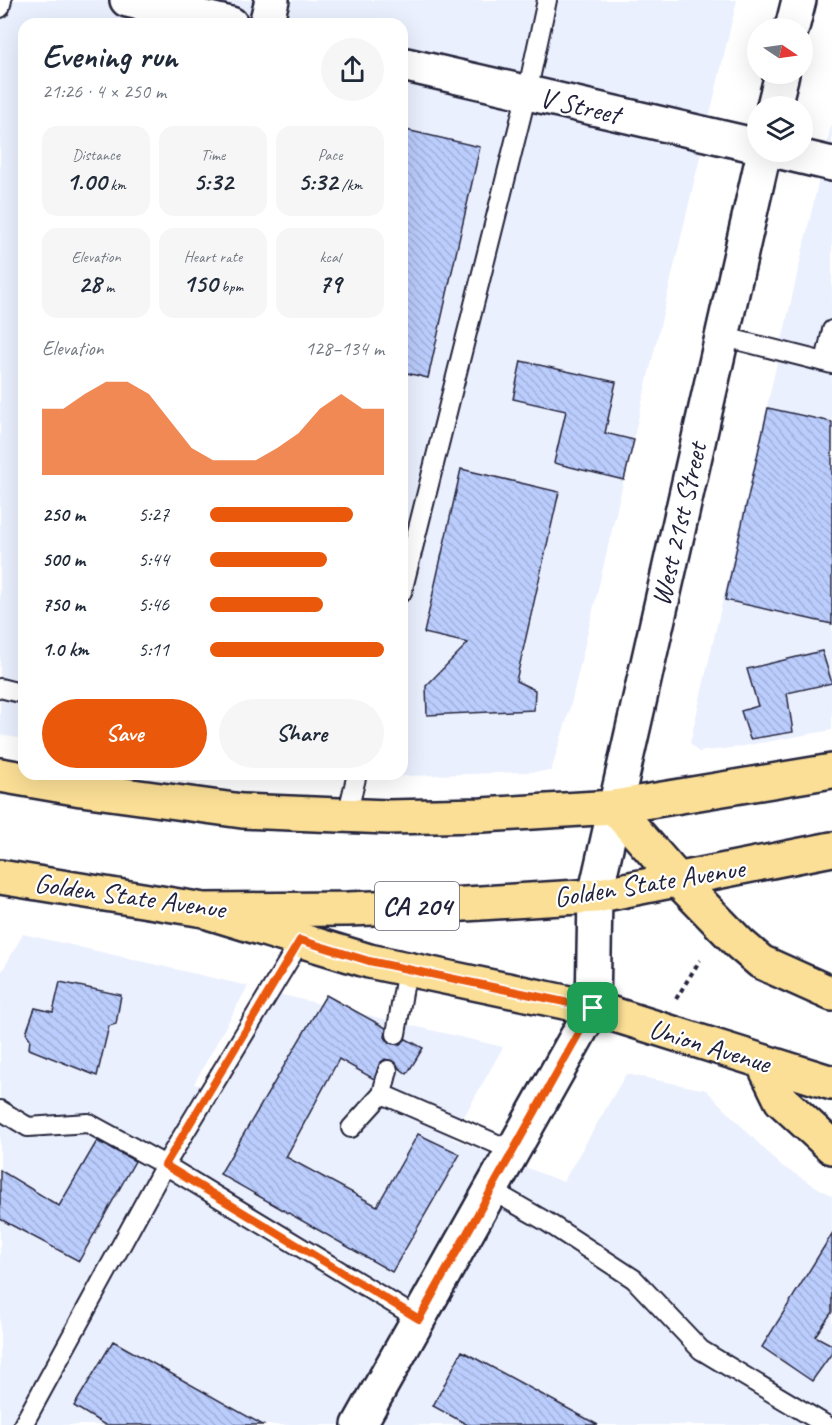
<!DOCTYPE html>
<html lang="en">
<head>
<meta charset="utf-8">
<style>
	:root { --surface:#fff; --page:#f6f6f7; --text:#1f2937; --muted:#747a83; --accent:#ea580c }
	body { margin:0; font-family:Caveat,sans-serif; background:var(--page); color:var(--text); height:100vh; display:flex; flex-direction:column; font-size:22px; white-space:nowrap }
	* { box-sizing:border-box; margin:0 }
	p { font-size:20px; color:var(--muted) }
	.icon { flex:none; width:33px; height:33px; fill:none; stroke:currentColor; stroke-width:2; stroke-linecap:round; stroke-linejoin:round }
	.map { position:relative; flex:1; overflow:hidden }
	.details { position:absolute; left:18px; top:18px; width:390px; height:762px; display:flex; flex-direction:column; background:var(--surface); border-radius:18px; box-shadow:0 6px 24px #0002 }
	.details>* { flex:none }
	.needle { width:39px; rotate:103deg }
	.fabs { position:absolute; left:747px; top:18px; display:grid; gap:12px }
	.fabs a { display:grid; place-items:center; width:66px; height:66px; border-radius:50%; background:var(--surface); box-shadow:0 6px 24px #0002; font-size:30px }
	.pin { position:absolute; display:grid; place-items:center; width:51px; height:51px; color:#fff; margin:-26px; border-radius:12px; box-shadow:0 3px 9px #0006 }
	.round { display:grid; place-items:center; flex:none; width:63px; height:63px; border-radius:32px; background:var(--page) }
	.summary { display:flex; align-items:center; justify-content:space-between; height:102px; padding:0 24px }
	h1 { font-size:33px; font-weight:800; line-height:45px }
	.metrics { display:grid; grid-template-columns:repeat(3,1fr); gap:9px; height:102px; padding:6px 24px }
	.metrics div { display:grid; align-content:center; border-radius:15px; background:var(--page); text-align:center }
	.metrics b { font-size:26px; font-weight:800 }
	.metrics small { font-size:16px; font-weight:400 }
	.metrics p { font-size:16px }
	.chart { height:168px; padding:12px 24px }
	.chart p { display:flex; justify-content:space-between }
	.chart svg { width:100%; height:108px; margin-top:6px; fill:var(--accent); opacity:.7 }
	.button { display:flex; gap:12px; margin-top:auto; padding:12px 24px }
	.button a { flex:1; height:69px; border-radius:36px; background:var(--accent); color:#fff; font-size:24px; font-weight:800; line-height:69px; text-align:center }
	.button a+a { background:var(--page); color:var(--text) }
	ul { padding:0 24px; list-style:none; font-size:20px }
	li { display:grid; grid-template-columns:96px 72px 1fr; align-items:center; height:45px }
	li i { height:15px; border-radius:8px; background:var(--accent) }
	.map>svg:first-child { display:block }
</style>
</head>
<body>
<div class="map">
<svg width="832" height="1425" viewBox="0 0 832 1425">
	<defs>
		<pattern id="building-back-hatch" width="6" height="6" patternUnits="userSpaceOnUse" patternTransform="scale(1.5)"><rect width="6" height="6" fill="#bbcdfd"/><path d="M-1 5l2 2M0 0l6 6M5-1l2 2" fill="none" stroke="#a0b0da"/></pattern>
	</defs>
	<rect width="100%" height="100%" fill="#fff"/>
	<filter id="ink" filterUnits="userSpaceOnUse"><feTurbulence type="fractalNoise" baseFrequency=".0167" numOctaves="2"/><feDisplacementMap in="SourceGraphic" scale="12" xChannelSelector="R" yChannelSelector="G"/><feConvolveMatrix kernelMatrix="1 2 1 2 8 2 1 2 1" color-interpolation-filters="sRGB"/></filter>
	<g filter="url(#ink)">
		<path fill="#ebf0fe" d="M 0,0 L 737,0 L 569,712 L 551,771 L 382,777 L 321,774 L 402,774 L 402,24 L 24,24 L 24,739 L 0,735 Z
			M 832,122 L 832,730 L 738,747 L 698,752 L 690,743 Z
			M 23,934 L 248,986 L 194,1084 L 224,1090 L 278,994 L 503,1047 L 452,1138 L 563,1182 L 626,1074 L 706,1090 L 780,1165 L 832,1196 L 832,1425 L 0,1425 L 0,975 Z"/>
		<path fill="url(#building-back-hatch)" stroke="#22223b" stroke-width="1.5" d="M 402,129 L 480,147 L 428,378 L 402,372 Z
			M 521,361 L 616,382 L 605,433 L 634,440 L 624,480 L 554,463 L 566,411 L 513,399 Z
			M 768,408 L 832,422 L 832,624 L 725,600 Z
			M 461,469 L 559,492 L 516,681 L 535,690 L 534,710 L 427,715 L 426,686 L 468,643 L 424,633 Z
			M 822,651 L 832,683 L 787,693 L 793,732 L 750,739 L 741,711 L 758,706 L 747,669 Z
			M 60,982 L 121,995 L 116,1024 L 109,1026 L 97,1076 L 29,1049 L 30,1039 L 26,1033 L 35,1008 L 53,1012 Z
			M 326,995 L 386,1028 L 385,1037 L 389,1043 L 399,1045 L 406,1039 L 423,1048 L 407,1074 L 399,1068 L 395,1062 L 385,1059 L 380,1063 L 374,1079 L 339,1059 L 286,1157 L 377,1206 L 418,1134 L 460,1154 L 392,1272 L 220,1174 Z
			M 97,1141 L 135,1161 L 79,1261 L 0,1219 L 0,1170 L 59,1206 Z
			M 832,1234 L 832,1312 L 815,1336 L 832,1345 L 832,1353 L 812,1381 L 762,1347 Z
			M 113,1341 L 263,1425 L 105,1425 L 74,1406 Z
			M 462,1351 L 598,1425 L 468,1425 L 433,1406 Z"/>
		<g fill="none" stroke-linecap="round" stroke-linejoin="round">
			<defs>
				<path id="lane" d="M 0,8 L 2,0
					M 721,336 L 832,364
					M 825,362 L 832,330
					M 402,592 L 527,93 L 547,0
					M 0,688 L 24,694
					M 347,815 L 357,774
					M 396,1034 L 407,969
					M 382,1094 L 388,1070
					M 0,1110 L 28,1127 L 88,1123 L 165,1165 L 419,1319
					M 351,1128 L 382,1094 L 513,1151
					M 491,1190 L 547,1222 L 634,1279 L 701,1350 L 826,1425
					M 23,1425 L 165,1165 L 301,940"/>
				<path id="street" d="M 127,0 L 231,24
					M 266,24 L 272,0
					M 402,64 L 758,146
					M 781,152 L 832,164"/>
				<path id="secondary" d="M 792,28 L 799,0
					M 774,106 L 782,74
					M 359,1425 L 593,1008 L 595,896 L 764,152"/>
				<path id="primary" d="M 614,807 L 678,880 L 740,944 L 761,962 L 832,994
					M 211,913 L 369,961 L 593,1008 L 832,1083
					M 762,1061 L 781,1100 L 832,1147"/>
				<path id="highway" d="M 0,775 L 81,789 L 242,811 L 388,817 L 482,815 L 614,807 L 832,771
					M 0,877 L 204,910 L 348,909 L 449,905 L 595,896 L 832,849"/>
			</defs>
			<use href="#lane" stroke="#22223b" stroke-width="22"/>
			<use href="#street" stroke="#22223b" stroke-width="38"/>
			<use href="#secondary" stroke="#22223b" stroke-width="38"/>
			<use href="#primary" stroke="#22223b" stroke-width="38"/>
			<use href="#highway" stroke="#22223b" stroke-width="38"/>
			<path stroke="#22223b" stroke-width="4" stroke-dasharray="4.5 4.5" stroke-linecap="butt" d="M 676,999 L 700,960"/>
			<use href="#lane" stroke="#fff" stroke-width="18"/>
			<use href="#street" stroke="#fff" stroke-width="33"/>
			<use href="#secondary" stroke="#fff" stroke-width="33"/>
			<use href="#primary" stroke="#fbdf96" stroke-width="33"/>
			<use href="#highway" stroke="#fbdf96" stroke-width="33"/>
		</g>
	</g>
	<g fill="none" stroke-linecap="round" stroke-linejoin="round" filter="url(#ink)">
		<defs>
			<path id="route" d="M 300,940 L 369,961 L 593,1008 L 419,1319 L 165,1165 Z"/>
		</defs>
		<use href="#route" stroke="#fff" stroke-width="12"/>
		<use href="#route" stroke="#ea580c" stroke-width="8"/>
	</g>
	<g text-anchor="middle" stroke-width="4.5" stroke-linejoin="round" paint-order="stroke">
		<rect fill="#fff" stroke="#646476" stroke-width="1.5" x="375" y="882" width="84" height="48" rx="4.5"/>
		<g font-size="27" font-weight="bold" fill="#22223b">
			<text x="417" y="915">CA 204</text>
		</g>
		<g font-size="28" fill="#22223b" stroke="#fff">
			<text transform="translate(580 105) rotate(13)" y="10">V Street</text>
			<text transform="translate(678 524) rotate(-77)" y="10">West 21st Street</text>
			<text transform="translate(649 882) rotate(-9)" y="10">Golden State Avenue</text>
			<text transform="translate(130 895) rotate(8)" y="10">Golden State Avenue</text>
			<text transform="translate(710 1045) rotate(17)" y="10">Union Avenue</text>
		</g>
	</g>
</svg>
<div class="fabs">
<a><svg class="needle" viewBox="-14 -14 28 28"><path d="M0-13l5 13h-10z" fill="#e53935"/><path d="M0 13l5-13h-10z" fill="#747a83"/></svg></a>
<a><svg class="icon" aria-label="layers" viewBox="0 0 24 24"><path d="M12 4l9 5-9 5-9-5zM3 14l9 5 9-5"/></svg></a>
</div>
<div class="pin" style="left:593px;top:1008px;background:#1e9e55"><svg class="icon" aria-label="arrive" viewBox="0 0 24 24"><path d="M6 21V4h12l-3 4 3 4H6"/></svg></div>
<section class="details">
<div class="summary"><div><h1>Evening run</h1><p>21:26 · 4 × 250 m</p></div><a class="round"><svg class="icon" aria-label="share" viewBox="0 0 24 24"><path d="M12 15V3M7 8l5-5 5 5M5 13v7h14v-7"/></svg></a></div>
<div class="metrics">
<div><p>Distance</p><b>1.00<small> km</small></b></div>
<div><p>Time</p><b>5:32</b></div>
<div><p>Pace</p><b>5:32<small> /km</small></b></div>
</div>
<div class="metrics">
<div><p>Elevation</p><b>28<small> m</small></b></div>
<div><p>Heart rate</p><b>150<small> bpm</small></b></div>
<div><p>kcal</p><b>79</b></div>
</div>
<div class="chart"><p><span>Elevation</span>128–134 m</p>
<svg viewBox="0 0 160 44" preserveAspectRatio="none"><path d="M0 44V17L10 17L20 11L30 6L40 6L50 11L60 22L70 33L80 38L90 38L100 38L110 33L120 27L130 17L140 11L150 17L160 17V44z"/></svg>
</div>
<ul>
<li><b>250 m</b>5:27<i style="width:82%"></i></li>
<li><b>500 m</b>5:44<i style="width:67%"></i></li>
<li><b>750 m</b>5:46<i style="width:65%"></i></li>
<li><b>1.0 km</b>5:11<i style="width:100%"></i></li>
</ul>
<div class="button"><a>Save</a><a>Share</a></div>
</section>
</div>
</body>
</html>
